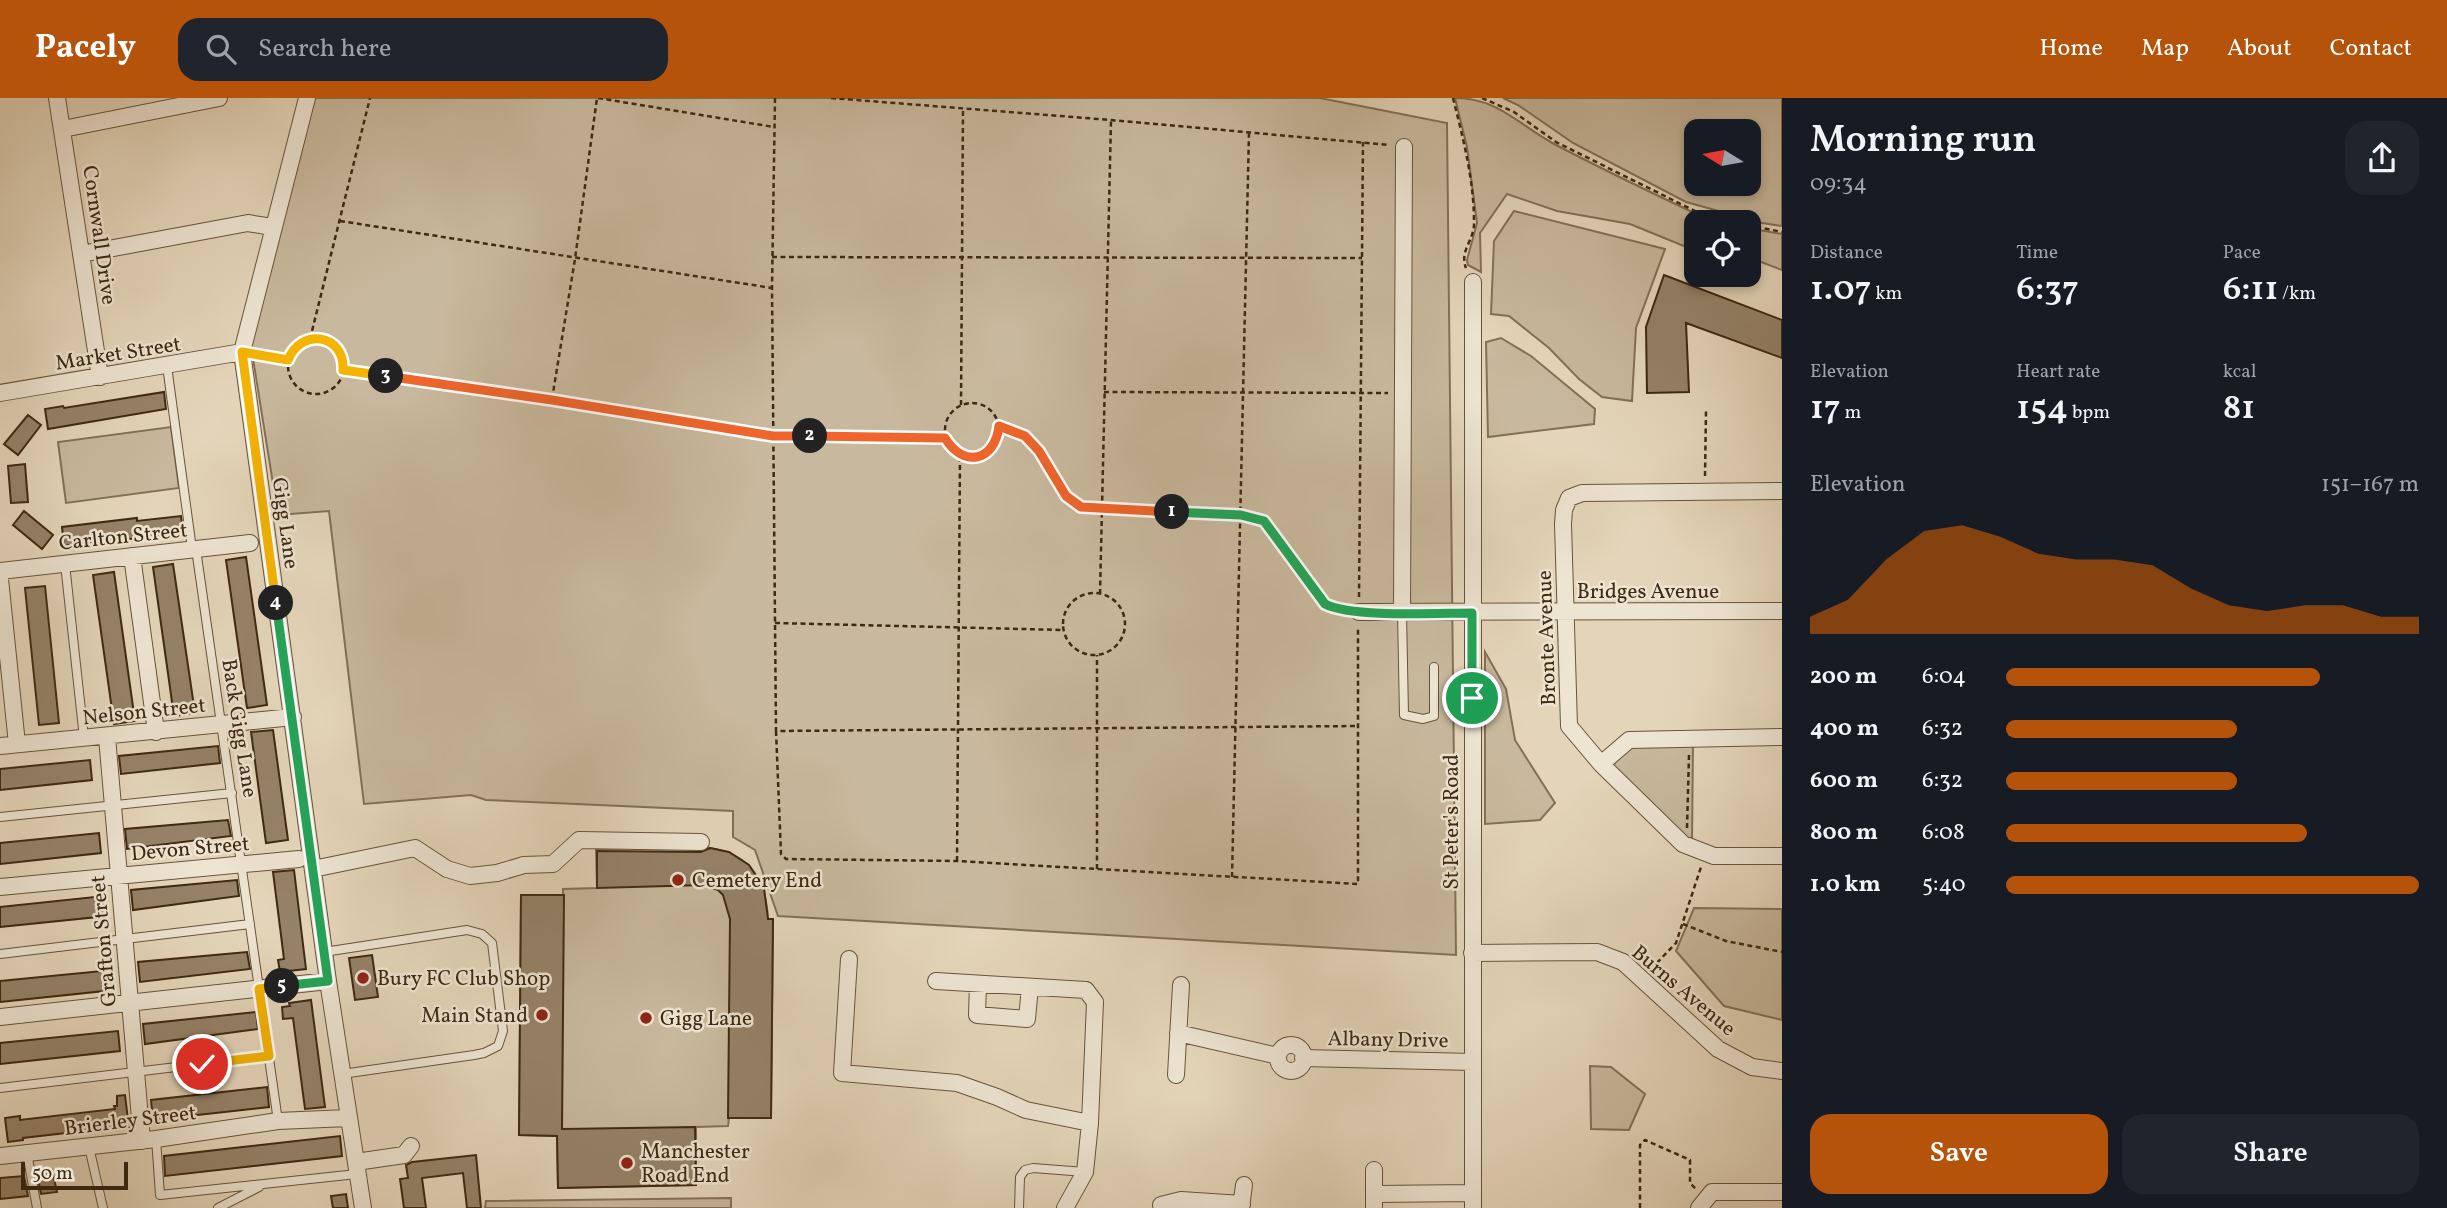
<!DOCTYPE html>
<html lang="en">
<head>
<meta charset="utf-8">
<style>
	:root { --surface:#171b24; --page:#20242c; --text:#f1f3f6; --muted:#9ea1a6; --accent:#b45309 }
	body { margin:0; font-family:Vollkorn,serif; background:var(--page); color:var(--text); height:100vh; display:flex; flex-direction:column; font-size:26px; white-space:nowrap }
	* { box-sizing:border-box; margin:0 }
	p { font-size:23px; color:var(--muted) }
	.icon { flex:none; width:38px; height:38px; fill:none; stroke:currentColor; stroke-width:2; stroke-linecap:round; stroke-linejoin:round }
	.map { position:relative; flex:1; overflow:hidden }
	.side { display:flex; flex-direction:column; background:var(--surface); width:665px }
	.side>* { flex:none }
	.needle { width:46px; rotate:281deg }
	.buttons { position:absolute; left:1684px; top:21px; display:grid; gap:14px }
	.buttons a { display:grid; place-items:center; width:77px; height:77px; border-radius:14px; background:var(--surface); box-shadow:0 4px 10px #0003; font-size:35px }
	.scale { position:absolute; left:21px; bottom:18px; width:107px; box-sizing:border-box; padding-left:7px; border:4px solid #3f2911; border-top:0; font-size:19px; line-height:24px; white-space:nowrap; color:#3f2911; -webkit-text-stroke:5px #ede4d2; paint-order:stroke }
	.pin { position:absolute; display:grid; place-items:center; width:60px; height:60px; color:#fff; margin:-30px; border:4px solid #fff; border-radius:50%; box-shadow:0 2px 7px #0007 }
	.km { position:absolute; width:35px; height:35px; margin:-18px; border-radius:50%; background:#222; color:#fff; font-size:19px; line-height:35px; text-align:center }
	.round { display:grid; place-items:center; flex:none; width:74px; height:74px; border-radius:21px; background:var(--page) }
	.head { display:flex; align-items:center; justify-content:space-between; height:119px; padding:0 28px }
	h1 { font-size:38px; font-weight:600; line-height:52px }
	.metrics { display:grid; grid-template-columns:repeat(3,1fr); gap:10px; height:119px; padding:7px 28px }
	.metrics div { display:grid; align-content:center }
	.metrics b { font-size:35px; font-weight:600 }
	.metrics small { font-size:19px; font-weight:400 }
	.metrics p { font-size:19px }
	.chart { height:196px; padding:14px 28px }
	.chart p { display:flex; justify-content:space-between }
	.chart svg { width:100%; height:126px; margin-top:7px; fill:var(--accent); opacity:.7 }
	.primary-button { display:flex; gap:14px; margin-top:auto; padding:14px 28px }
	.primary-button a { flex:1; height:80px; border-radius:21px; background:var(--accent); color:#fff; font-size:28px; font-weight:600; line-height:80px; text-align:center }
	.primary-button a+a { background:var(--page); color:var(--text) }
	ul { padding:0 28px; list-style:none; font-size:23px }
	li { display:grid; grid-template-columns:112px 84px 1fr; align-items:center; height:52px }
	li i { height:18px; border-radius:9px; background:var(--accent) }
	header { display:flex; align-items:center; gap:42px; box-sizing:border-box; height:98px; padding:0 35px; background:var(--accent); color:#fff }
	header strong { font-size:33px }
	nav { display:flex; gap:38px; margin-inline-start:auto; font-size:24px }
	.search { width:490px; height:63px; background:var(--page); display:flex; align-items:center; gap:18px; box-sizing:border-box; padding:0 24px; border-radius:21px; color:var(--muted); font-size:26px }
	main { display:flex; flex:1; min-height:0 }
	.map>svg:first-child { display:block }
</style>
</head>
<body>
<header>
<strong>Pacely</strong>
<div class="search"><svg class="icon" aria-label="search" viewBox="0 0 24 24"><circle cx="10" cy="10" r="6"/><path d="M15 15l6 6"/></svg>Search here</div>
<nav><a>Home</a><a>Map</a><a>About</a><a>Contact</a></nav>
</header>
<main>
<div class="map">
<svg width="1782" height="1110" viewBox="0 0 1782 1110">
	<rect width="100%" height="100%" fill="#e4d5ba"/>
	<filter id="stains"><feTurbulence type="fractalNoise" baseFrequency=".00286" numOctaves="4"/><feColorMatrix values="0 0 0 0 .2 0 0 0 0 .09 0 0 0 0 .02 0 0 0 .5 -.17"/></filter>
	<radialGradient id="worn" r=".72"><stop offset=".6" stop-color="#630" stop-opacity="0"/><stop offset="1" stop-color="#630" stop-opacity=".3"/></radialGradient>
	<path fill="#c8b89d" stroke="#847057" stroke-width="2" fill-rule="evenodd" d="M 312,0 L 1320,0 L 1447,25 L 1456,857 L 778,818 L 755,752 L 733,739 L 733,713 L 486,702 L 471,697 L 364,706 L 329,413 L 278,417 L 251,248 Z
		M 1455,0 C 1499,0 1520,28 1556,47 C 1606,73 1656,97 1707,121 L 1721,124 L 1696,124 L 1696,153 L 1630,126 L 1557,113 L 1507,96 L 1480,135 L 1481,174 L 1468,167 L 1467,162 L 1477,125 L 1467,49 Z
		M 1503,0 L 1782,0 L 1782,128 L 1762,125 L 1686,104 L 1573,45 L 1518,7 ZM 1696,33 L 1748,33 L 1748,86 L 1696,86 Z
		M 1514,113 L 1665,151 L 1636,230 L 1632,303 L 1602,299 L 1579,281 L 1549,250 L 1509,218 L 1491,216 L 1494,143 Z
		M 1748,130 L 1782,136 L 1782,172 L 1748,159 Z
		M 1501,240 L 1531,258 L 1595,311 L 1594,326 L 1488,339 L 1486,244 Z
		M 171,329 L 179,390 L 66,405 L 58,344 Z
		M 1485,554 L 1506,591 L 1515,642 L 1555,705 L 1540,722 L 1485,726 Z
		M 1693,646 L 1692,743 L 1681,736 L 1613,667 L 1631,647 Z
		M 702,749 C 746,753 766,777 768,821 L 773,821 L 771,1020 L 729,1020 L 728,1028 L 696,1029 L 696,1087 L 558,1090 L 557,1038 L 519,1037 L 521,797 L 563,797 L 563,791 L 597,790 L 596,751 Z
		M 1694,810 L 1782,811 L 1782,922 L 1724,908 L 1676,853 Z
		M 1590,968 L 1611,969 L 1645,996 L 1629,1032 L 1591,1031 Z
		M 731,1100 L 731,1110 L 485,1110 L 486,1103 Z"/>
	<path fill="#958269" stroke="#3f2911" stroke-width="2" d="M 1664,177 L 1782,222 L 1782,260 L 1686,225 L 1689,294 L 1647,295 L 1646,229 Z
		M 164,294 L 166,311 L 48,331 L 45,311 L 63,308 L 64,310 Z
		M 28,317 L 41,327 L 18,357 L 4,346 Z
		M 25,366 L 28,404 L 11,405 L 8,368 Z
		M 24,413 L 53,437 L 42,451 L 13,427 Z
		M 181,418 L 183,435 L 121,442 L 121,440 L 64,448 L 62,429 L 137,420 L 137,423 Z
		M 246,459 L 267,607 L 247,610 L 226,462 Z
		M 173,466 L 195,615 L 174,618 L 153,469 Z
		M 114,474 L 135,623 L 114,626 L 93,477 Z
		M 45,488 L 59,625 L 39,627 L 25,490 Z
		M 273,632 L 288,742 L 266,745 L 251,634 Z
		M 218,648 L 220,665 L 121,676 L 119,658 Z
		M 90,662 L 92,682 L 0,692 L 0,671 Z
		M 228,722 L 231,738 L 127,751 L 125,731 Z
		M 99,735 L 101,755 L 0,766 L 0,745 Z
		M 710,750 L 729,754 L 749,767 L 764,790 L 768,821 L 773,821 L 771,1020 L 728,1020 L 730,821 L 723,797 L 718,792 L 704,787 L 597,790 L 597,753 L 701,754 Z
		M 294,772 L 306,871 L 280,874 L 278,862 L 284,861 L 273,774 Z
		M 237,782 L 239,798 L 133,812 L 131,792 Z
		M 521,797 L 564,797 L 562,1031 L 695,1029 L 696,1087 L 558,1090 L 557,1038 L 519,1037 Z
		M 104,798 L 107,818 L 0,829 L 0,809 Z
		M 247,854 L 250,871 L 140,884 L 138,864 Z
		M 372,857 L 378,899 L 355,902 L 349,860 Z
		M 112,872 L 114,892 L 0,904 L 0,883 Z
		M 311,902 L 325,1009 L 305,1011 L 293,920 L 283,921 L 282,909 L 290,908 L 289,905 Z
		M 256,914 L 258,931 L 145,946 L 143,926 Z
		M 118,933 L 120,953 L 0,966 L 0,945 Z
		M 267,989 L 269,1009 L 153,1022 L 151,1002 Z
		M 125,997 L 129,1030 L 118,1031 L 118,1029 L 23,1040 L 23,1042 L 8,1044 L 5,1020 L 20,1018 L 20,1022 L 115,1011 L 114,1008 L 117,1008 L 117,998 Z
		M 340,1038 L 342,1058 L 165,1078 L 164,1058 Z
		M 476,1057 L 481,1110 L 467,1110 L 463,1075 L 422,1080 L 426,1110 L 404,1110 L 400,1081 L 408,1080 L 406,1067 L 412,1064 Z
		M 52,1072 L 57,1094 L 41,1096 L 37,1076 Z
		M 24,1078 L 28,1098 L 0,1101 L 0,1080 Z
		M 346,1096 L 348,1110 L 333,1110 L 331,1098 Z"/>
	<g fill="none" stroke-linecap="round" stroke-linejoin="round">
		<defs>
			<path id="lane" d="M 167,268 L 192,451
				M 196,451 L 278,1023
				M 65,466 L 84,640
				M 1402,515 L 1404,617 L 1423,621 L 1434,618 L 1434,569
				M 0,719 L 232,695
				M 324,854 L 467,832 L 482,836 L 492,845 L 503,933 L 498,948 L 484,955 L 474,957 L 342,976
				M 0,856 L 250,826
				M 0,990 L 269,958
				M 156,1041 L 160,1097 L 357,1076
				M 89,1049 L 103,1110
				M 27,1055 L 37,1110
				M 218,1110 L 259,1089
				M 1019,1110 L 1020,1079 L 1025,1072 L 1033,1070 L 1085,1074"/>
			<path id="street" d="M 57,0 L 100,279
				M 307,0 L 242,254 L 328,883 L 363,1110
				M 63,31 L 219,0
				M 81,156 L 248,125 L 272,129
				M 0,295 L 242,254
				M 1782,393 L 1582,395 L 1569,400 L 1564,412 L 1563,426 L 1569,628 L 1601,666 L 1683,746 L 1714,758 L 1782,758
				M 132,458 L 156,634
				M 0,473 L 250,445
				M 0,481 L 17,646
				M 1359,514 L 1782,513
				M 1402,515 L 1404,49
				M 107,639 L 142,1043
				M 0,648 L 293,619
				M 1601,666 L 1629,642 L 1782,639
				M 313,771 L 415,750 L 447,771 L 470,778 L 497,775 L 524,767 L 553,766 L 579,742 L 701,744
				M 0,789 L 299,761
				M 1472,855 L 1597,854 L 1623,864 L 1718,951 L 1752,969 L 1782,973
				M 849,861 L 842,975 L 957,985 L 997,999 L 1026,1012 L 1090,1025
				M 936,883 L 1086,892 L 1095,904 L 1090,1025 L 1085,1074 L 1065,1110
				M 978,886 L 977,917 L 1027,921 L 1030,889
				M 0,919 L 328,883
				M 1178,935 L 1278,958
				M1278 960a13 13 0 1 1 26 0a13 13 0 1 1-26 0Z
				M 1303,960 L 1473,964
				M 1176,977 L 1181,887
				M 0,1058 L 156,1041 L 278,1023 L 348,1020
				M 356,1064 L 404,1057 L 411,1048
				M 1374,1072 L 1374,1110
				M 1374,1096 L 1473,1095
				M 1161,1107 L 1181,1102 L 1242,1106
				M 1241,1110 L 1244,1087
				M 1473,1110 L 1473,184
				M 1699,1110 L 1712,1094 L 1782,1094"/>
		</defs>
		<use href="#lane" stroke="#68543b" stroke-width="10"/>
		<use href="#street" stroke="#68543b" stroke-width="18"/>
		<path stroke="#3f2911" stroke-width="2.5" stroke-dasharray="5 3.5" stroke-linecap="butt" d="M 598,0 L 774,29
			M 775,0 L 772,190 L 776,633 L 1357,628
			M 831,0 L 1111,22 L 1389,47
			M 1453,0 C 1463,40 1474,82 1474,124 C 1475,142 1459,152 1466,170
			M 1482,0 L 1514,14 L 1556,44 L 1707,119 L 1735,124
			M 340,123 L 772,190
			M 1748,127 L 1782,134
			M 772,159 L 1362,160
			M288 268a28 28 0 1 1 56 0a28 28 0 1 1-56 0Z
			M 310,241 L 370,0
			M 256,257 L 287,262
			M 343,272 L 552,302 L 773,338 L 945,340
			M 1104,294 L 1388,295
			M 552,301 L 575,161 L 597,0
			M945 332a27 27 0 1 1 54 0a27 27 0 1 1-54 0Z
			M 961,307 L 963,11
			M 999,328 L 1025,338 L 1039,353 L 1066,398 L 1081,409 L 1241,417 L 1264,423 L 1325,506 L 1335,511 L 1345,512
			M 1705,378 L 1706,313
			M1063 526a31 31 0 1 1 62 0a31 31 0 1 1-62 0Z
			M 1100,496 L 1111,22
			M 1359,499 L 1363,44
			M 775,525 L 1064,532
			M 776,633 L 781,756 L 786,761 L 957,763 L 1358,786 L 1358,530
			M 1687,730 L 1689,657
			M 957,763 L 960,357
			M 1097,771 L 1097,557
			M 1232,779 L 1249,34
			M 1683,826 L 1726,843 L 1782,854
			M 1651,871 L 1676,845 L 1701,769
			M 1640,1110 L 1640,1047 L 1645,1042 L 1690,1062 L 1690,1085 L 1696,1091"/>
		<use href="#lane" stroke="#ede4d2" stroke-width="8"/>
		<use href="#street" stroke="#ede4d2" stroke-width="16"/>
	</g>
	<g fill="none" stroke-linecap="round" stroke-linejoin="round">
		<defs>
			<path id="split-1" d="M 1172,414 L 1241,417 L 1264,423 L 1325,506 C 1352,520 1438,515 1472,515 L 1472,600"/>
			<path id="split-2" d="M 810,338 L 945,340 C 964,371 995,363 999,328 L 1025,338 L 1039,353 L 1066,398 L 1081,409 L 1172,414"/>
			<path id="split-3" d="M 386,278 L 552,302 L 773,338 L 810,338"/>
			<path id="split-4" d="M 276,505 L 242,254 L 288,262 C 301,229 345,236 343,272 L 386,278"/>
			<path id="split-5" d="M 276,505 L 328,883 L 282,888"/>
			<path id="split-6" d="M 202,966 L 269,958 L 259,891 L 282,888"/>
		</defs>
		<use href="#split-1" stroke="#fff" stroke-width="14"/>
		<use href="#split-2" stroke="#fff" stroke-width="14"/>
		<use href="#split-3" stroke="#fff" stroke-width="14"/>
		<use href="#split-4" stroke="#fff" stroke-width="14"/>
		<use href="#split-5" stroke="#fff" stroke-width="14"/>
		<use href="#split-6" stroke="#fff" stroke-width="14"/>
		<use href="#split-1" stroke="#22a559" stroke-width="9"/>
		<use href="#split-2" stroke="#f0652b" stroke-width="9"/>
		<use href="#split-3" stroke="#f0652b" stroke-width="9"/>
		<use href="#split-4" stroke="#f5b400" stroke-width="9"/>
		<use href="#split-5" stroke="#22a559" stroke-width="9"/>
		<use href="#split-6" stroke="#f5b400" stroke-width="9"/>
	</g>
	<g fill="#8f2418" stroke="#ede4d2" stroke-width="2.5">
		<circle cx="678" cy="782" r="7"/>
		<circle cx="363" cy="880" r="7"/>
		<circle cx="542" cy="917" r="7"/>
		<circle cx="646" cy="920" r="7"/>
		<circle cx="627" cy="1065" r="7"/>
	</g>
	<g text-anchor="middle" stroke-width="5" stroke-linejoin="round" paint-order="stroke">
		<g font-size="21" fill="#3f2911" stroke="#ede4d2">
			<text transform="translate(100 137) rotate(82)" y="7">Cornwall Drive</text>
			<text transform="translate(118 255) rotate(-9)" y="7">Market Street</text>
			<text transform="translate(286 425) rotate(82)" y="7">Gigg Lane</text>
			<text transform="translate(123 438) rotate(-6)" y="7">Carlton Street</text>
			<text x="1648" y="500">Bridges Avenue</text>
			<text transform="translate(1546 540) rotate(-92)" y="7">Bronte Avenue</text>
			<text transform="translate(144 613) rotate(-6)" y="7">Nelson Street</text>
			<text transform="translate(240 630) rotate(81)" y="7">Back Gigg Lane</text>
			<text transform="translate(1451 724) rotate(-90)" y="7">St Peter's Road</text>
			<text transform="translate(190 750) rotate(-5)" y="7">Devon Street</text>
			<text transform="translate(103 843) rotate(-95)" y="7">Grafton Street</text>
			<text transform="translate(1684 892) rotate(40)" y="7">Burns Avenue</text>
			<text transform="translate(1388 941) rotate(1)" y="7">Albany Drive</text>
			<text transform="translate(130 1022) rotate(-7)" y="7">Brierley Street</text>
		</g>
		<g font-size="21" fill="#3f2911" stroke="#ede4d2" text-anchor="start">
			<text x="692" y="789">Cemetery End</text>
			<text x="377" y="887">Bury FC Club Shop</text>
			<text x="528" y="924" text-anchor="end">Main Stand</text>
			<text x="660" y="927">Gigg Lane</text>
			<text x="641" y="1060">Manchester<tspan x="641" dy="24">Road End</tspan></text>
		</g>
	</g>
	<rect width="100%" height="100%" filter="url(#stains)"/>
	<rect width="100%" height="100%" fill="url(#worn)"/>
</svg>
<div class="buttons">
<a><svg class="needle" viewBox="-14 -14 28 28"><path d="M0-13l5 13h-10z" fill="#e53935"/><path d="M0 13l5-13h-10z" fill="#9ea1a6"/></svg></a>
<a><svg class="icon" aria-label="locate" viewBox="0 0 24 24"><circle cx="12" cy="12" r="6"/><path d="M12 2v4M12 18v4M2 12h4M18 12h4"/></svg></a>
</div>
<div class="scale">50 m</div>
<div class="pin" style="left:1472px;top:600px;background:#1e9e55"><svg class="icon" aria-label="arrive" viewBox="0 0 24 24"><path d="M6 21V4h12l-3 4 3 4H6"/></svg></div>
<div class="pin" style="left:202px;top:966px;background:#d93025"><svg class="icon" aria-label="check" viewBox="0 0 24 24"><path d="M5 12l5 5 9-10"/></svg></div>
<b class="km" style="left:1172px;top:414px">1</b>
<b class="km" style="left:810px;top:338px">2</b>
<b class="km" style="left:386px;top:278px">3</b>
<b class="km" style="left:276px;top:505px">4</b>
<b class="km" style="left:282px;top:888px">5</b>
</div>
<section class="side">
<div class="head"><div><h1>Morning run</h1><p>09:34</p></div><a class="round"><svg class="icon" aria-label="share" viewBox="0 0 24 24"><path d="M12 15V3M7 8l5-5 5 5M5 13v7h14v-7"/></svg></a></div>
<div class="metrics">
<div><p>Distance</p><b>1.07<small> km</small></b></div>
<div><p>Time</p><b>6:37</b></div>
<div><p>Pace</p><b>6:11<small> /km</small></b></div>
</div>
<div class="metrics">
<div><p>Elevation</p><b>17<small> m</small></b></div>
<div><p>Heart rate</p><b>154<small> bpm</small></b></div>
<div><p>kcal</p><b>81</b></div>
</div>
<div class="chart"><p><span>Elevation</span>151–167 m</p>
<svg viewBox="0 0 160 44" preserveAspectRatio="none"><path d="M0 44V38L10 32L20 18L30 8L40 6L50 10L60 16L70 18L80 18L90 20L100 28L110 34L120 36L130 34L140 34L150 38L160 38V44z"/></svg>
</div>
<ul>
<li><b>200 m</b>6:04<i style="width:76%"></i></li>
<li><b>400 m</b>6:32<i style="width:56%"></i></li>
<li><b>600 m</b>6:32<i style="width:56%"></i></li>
<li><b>800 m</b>6:08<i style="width:73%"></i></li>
<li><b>1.0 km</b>5:40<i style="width:100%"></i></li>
</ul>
<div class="primary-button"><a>Save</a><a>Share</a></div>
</section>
</main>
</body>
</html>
